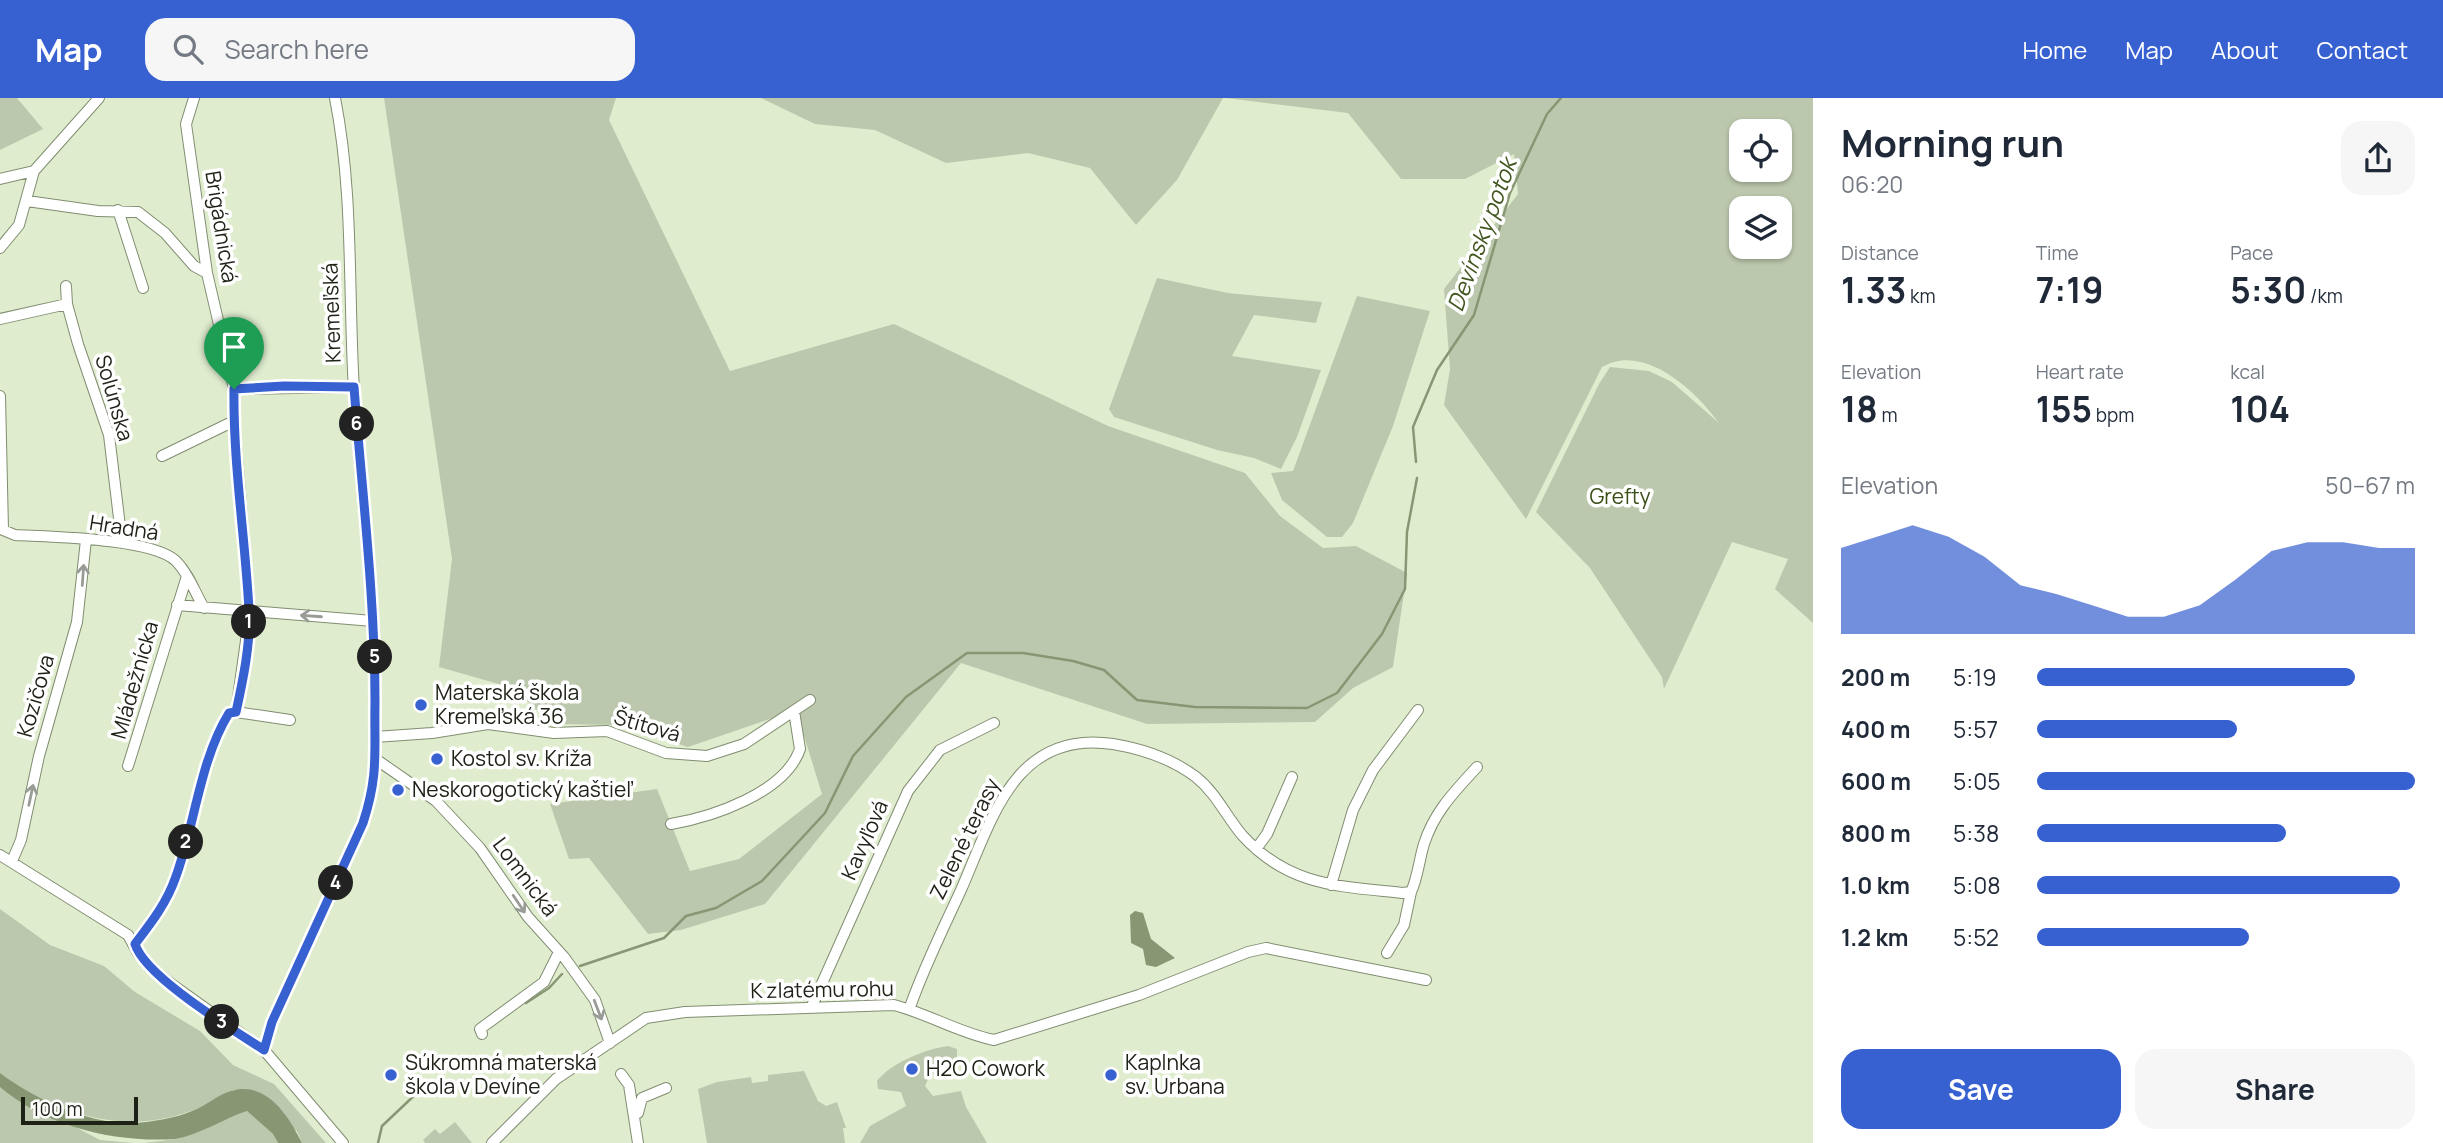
<!DOCTYPE html>
<html lang="en">
<head>
<meta charset="utf-8">
<style>
	:root { --surface:#fff; --page:#f6f6f7; --text:#1f2937; --muted:#747a83; --accent:#3761d1 }
	body { margin:0; font-family:Manrope,sans-serif; background:var(--page); color:var(--text); height:100vh; display:flex; flex-direction:column; font-size:26px; white-space:nowrap }
	* { box-sizing:border-box; margin:0 }
	p { font-size:23px; color:var(--muted) }
	.icon { flex:none; width:38px; height:38px; fill:none; stroke:currentColor; stroke-width:2; stroke-linecap:round; stroke-linejoin:round }
	.map { position:relative; flex:1; overflow:hidden }
	.drawer { display:flex; flex-direction:column; background:var(--surface); width:630px }
	.drawer>* { flex:none }
	.buttons { position:absolute; left:1729px; top:21px; display:grid; gap:14px }
	.buttons a { display:grid; place-items:center; width:63px; height:63px; border-radius:14px; background:var(--surface); box-shadow:0 2px 5px #0004; font-size:35px }
	.scale { position:absolute; left:21px; bottom:18px; width:117px; box-sizing:border-box; padding-left:7px; border:4px solid #1d2116; border-top:0; font-size:19px; line-height:24px; white-space:nowrap; color:#1d2116; -webkit-text-stroke:5px #fff; paint-order:stroke }
	.pin { position:absolute; display:grid; place-items:center; width:60px; height:60px; color:#fff; margin:-72px -30px; border-radius:50% 50% 50% 0; rotate:-45deg; box-shadow:0 0 7px #0007 }
	.pin .icon { rotate:45deg }
	.km { position:absolute; width:35px; height:35px; margin:-18px; border-radius:50%; background:#222; color:#fff; font-size:19px; line-height:35px; text-align:center }
	.round { display:grid; place-items:center; flex:none; width:74px; height:74px; border-radius:21px; background:var(--page) }
	.overview { display:flex; align-items:center; justify-content:space-between; height:119px; padding:0 28px }
	h1 { font-size:38px; font-weight:700; line-height:52px }
	.figures { display:grid; grid-template-columns:repeat(3,1fr); gap:10px; height:119px; padding:7px 28px }
	.figures div { display:grid; align-content:center }
	.figures b { font-size:35px; font-weight:700 }
	.figures small { font-size:19px; font-weight:400 }
	.figures p { font-size:19px }
	.chart { height:196px; padding:14px 28px }
	.chart p { display:flex; justify-content:space-between }
	.chart svg { width:100%; height:126px; margin-top:7px; fill:var(--accent); opacity:.7 }
	.primary-button { display:flex; gap:14px; margin-top:auto; padding:14px 28px }
	.primary-button a { flex:1; height:80px; border-radius:21px; background:var(--accent); color:#fff; font-size:28px; font-weight:700; line-height:80px; text-align:center }
	.primary-button a+a { background:var(--page); color:var(--text) }
	ul { padding:0 28px; list-style:none; font-size:23px }
	li { display:grid; grid-template-columns:112px 84px 1fr; align-items:center; height:52px }
	li i { height:18px; border-radius:9px; background:var(--accent) }
	header { display:flex; align-items:center; gap:42px; box-sizing:border-box; height:98px; padding:0 35px; background:var(--accent); color:#fff }
	header strong { font-size:33px }
	nav { display:flex; gap:38px; margin-inline-start:auto; font-size:24px }
	.search { width:490px; height:63px; background:var(--page); display:flex; align-items:center; gap:18px; box-sizing:border-box; padding:0 24px; border-radius:21px; color:var(--muted); font-size:26px }
	main { display:flex; flex:1; min-height:0 }
	.map>svg:first-child { display:block }
</style>
</head>
<body>
<header>
<strong>Map</strong>
<div class="search"><svg class="icon" aria-label="search" viewBox="0 0 24 24"><circle cx="10" cy="10" r="6"/><path d="M15 15l6 6"/></svg>Search here</div>
<nav><a>Home</a><a>Map</a><a>About</a><a>Contact</a></nav>
</header>
<main>
<div class="map">
<svg width="1813" height="1045" viewBox="0 0 1813 1045">
	<rect width="100%" height="100%" fill="#dfedce"/>
	<path fill="#bcc8ad" fill-rule="evenodd" d="M 0,0 L 17,0 L 43,31 L 0,52 Z
		M 384,0 L 616,0 L 609,22 L 730,273 L 894,226 L 1108,328 L 1245,375 L 1280,418 L 1323,450 L 1356,448 L 1407,475 L 1393,569 L 1353,590 L 1315,624 L 1147,626 L 961,565 L 765,806 L 681,832 L 648,836 L 589,760 L 569,761 L 550,706 L 657,691 L 690,773 L 739,761 L 822,696 L 796,612 L 688,649 L 620,627 L 552,626 L 513,590 L 439,569 L 452,461 Z
		M 761,0 L 1223,0 L 1177,82 L 1136,127 L 1090,70 L 1028,55 L 946,65 L 875,32 L 815,26 Z
		M 1226,0 L 1813,0 L 1813,525 L 1775,491 L 1788,461 L 1732,444 L 1664,591 L 1662,579 L 1590,470 L 1536,414 L 1599,286 L 1610,269 L 1649,273 L 1672,284 L 1719,325 C 1696,293 1644,244 1602,269 L 1526,421 L 1444,307 L 1450,271 L 1444,191 L 1518,96 L 1514,56 L 1465,81 L 1401,81 L 1348,15 ZM 1741,33 L 1780,33 L 1780,72 L 1741,72 ZM 1741,110 L 1780,110 L 1780,149 L 1741,149 Z
		M 1157,180 L 1228,195 L 1322,204 L 1316,225 L 1254,217 L 1232,258 L 1321,272 L 1297,339 L 1281,371 L 1254,360 L 1217,352 L 1114,319 L 1109,311 Z
		M 1357,198 L 1430,213 L 1393,328 L 1353,425 L 1342,439 L 1327,439 L 1282,402 L 1271,375 L 1293,373 Z
		M 0,811 L 50,847 L 104,868 L 135,894 L 200,933 L 233,967 L 274,986 L 326,1045 L 302,1045 L 297,1033 L 234,992 C 219,997 206,1008 191,1013 C 122,1038 56,1016 0,975 Z
		M 948,948 L 957,951 L 957,959 L 929,979 L 925,988 L 933,998 L 961,993 L 966,1009 L 987,1045 L 860,1045 L 870,1028 L 906,1008 L 901,994 L 878,991 L 877,983 C 891,965 925,951 948,948 Z
		M 804,973 L 818,1003 L 826,1008 L 837,1004 L 846,1030 L 843,1030 L 845,1045 L 707,1045 L 698,991 L 717,984 L 751,979 L 752,985 L 768,983 L 768,977 Z
		M 0,989 L 100,1042 L 134,1045 L 0,1045 Z
		M 247,1013 L 273,1036 L 278,1045 L 143,1045 L 178,1041 Z
		M 455,1024 L 472,1045 L 425,1045 L 423,1042 L 435,1031 L 440,1036 Z"/>
	<path fill="#879673" d="M 1135,813 L 1143,815 L 1151,841 L 1175,860 L 1156,869 L 1146,867 L 1143,851 L 1131,845 L 1130,817 Z
		M 0,975 C 37,1002 87,1026 134,1025 C 152,1024 176,1020 192,1013 C 206,1008 217,997 231,993 C 266,982 289,1018 302,1045 L 278,1045 L 273,1036 L 247,1013 C 224,1021 200,1036 176,1041 C 115,1045 47,1029 0,989 Z"/>
	<g fill="none" stroke-linecap="round" stroke-linejoin="round">
		<path stroke="#879673" stroke-width="2.5" d="M 1416,364 L 1413,329 L 1437,272 L 1474,217 L 1510,95 L 1547,16 L 1561,0
			M 580,868 L 664,840 L 686,818 L 716,810 L 762,783 L 825,715 L 853,658 L 906,599 L 967,555 L 1023,555 L 1073,563 L 1104,572 L 1137,602 L 1195,609 L 1307,610 L 1337,595 L 1382,536 L 1405,491 L 1407,434 L 1417,380
			M 526,905 L 549,890 L 562,876
			M 378,1045 L 382,1028 L 418,994"/>
		<defs>
			<path id="minor" d="M 194,0 L 186,26 L 207,175 L 234,291 L 234,323 L 250,514 L 236,614
				M 0,81 L 34,73
				M 27,103 L 98,113 L 138,114 L 165,135 L 194,168 L 207,175
				M 118,112 L 143,190
				M 0,150 L 19,127 L 34,73 L 99,0
				M 66,188 L 67,206 L 78,246
				M 0,221 L 67,206
				M 79,249 L 109,337 L 122,445
				M 234,291 L 354,289
				M 0,298 L 3,432 L 15,437 C 50,439 152,440 176,463 C 189,476 195,495 204,510
				M 162,358 L 234,323
				M 177,507 L 373,523
				M 236,614 L 290,622
				M 375,639 L 432,635 L 488,626 L 554,635 L 607,633 L 666,655 L 707,658 L 744,646 L 810,602
				M 377,662 L 436,703 L 480,750 L 528,819 L 564,859 L 595,902 L 610,945
				M 128,668 L 187,478
				M 671,726 C 712,719 785,695 800,651 L 794,613
				M 1256,751 L 1267,736 L 1292,679
				M 0,757 L 128,837 L 138,855 L 160,878 L 264,952 L 343,1045
				M 12,763 L 21,742 L 39,658 L 77,524 L 86,442
				M 1331,787 L 1353,712 L 1373,672 L 1418,612
				M 136,846 C 151,825 166,806 175,781 C 195,728 198,664 229,615 L 236,614
				M 1387,855 L 1404,827 L 1411,794
				M 910,909 C 924,869 943,831 961,792 C 992,721 1015,631 1113,646 C 1143,651 1172,661 1196,679 C 1216,695 1226,718 1242,737 C 1288,788 1338,788 1402,795 L 1411,794 C 1418,779 1419,762 1424,746 C 1434,714 1455,693 1477,669
				M 811,910 L 908,693 L 940,652 L 994,625
				M 482,936 L 480,931 L 544,884 L 559,854
				M 264,952 L 272,924 L 363,725 C 379,677 374,654 375,605 C 375,500 361,396 354,292 C 348,195 354,96 335,0
				M 621,976 L 629,987 L 638,1045
				M 638,1015 L 642,1000 L 666,990
				M 492,1045 L 556,981 L 646,920 L 685,914 L 894,907 C 929,916 959,935 994,942 L 1139,897 L 1248,854 L 1266,850 L 1426,882"/>
		</defs>
		<use href="#minor" stroke="#808d71" stroke-width="12"/>
		<use href="#minor" stroke="#fff" stroke-width="10"/>
	</g>
	<defs><path id="oneway-shaft" d="M-6 0H5M1.5-3L5.5 0L1.5 3" fill="none" stroke-width="1.6" stroke-linecap="round" stroke-linejoin="round" transform="scale(1.75)"/></defs>
	<g stroke="#999b96">
		<use href="#oneway-shaft" transform="translate(83 477) rotate(-86)"/>
		<use href="#oneway-shaft" transform="translate(311 518) rotate(-176)"/>
		<use href="#oneway-shaft" transform="translate(31 697) rotate(-78)"/>
		<use href="#oneway-shaft" transform="translate(519 806) rotate(56)"/>
		<use href="#oneway-shaft" transform="translate(598 912) rotate(69)"/>
	</g>
	<g fill="none" stroke-linecap="round" stroke-linejoin="round">
		<defs>
			<path id="route" d="M 284,288 L 354,289 C 362,394 375,499 375,604 C 374,654 379,676 363,725 L 272,924 L 264,952 C 234,932 145,879 135,846 C 151,825 166,806 175,781 C 195,728 199,664 229,615 L 236,614 C 243,582 251,544 249,512 C 245,438 233,365 234,291 Z"/>
		</defs>
		<use href="#route" stroke="#fff" stroke-width="14"/>
		<use href="#route" stroke="#3761d1" stroke-width="9"/>
	</g>
	<g fill="#3761d1" stroke="#fff" stroke-width="2.5">
		<circle cx="421" cy="607" r="7"/>
		<circle cx="437" cy="661" r="7"/>
		<circle cx="398" cy="692" r="7"/>
		<circle cx="912" cy="971" r="7"/>
		<circle cx="391" cy="977" r="7"/>
		<circle cx="1111" cy="977" r="7"/>
	</g>
	<g text-anchor="middle" stroke-width="7" stroke-linejoin="round" paint-order="stroke">
		<g font-size="21" fill="#1d2116" stroke="#fff">
			<text transform="translate(221 129) rotate(81)" y="7">Brigádnická</text>
			<text transform="translate(332 215) rotate(-92)" y="7">Kremeľská</text>
			<text transform="translate(114 300) rotate(74)" y="7">Solúnska</text>
			<text transform="translate(124 430) rotate(9)" y="7">Hradná</text>
			<text transform="translate(135 582) rotate(-74)" y="7">Mládežnícka</text>
			<text transform="translate(36 598) rotate(-74)" y="7">Kozičova</text>
			<text transform="translate(647 628) rotate(16)" y="7">Štítová</text>
			<text transform="translate(965 741) rotate(-64)" y="7">Zelené terasy</text>
			<text transform="translate(865 742) rotate(-66)" y="7">Kavyľová</text>
			<text transform="translate(525 779) rotate(53)" y="7">Lomnická</text>
			<text transform="translate(822 892) rotate(-1)" y="7">K zlatému rohu</text>
		</g>
		<g font-size="21" fill="#3a4e17" stroke="#fff">
			<text x="1620" y="406">Grefty</text>
		</g>
		<g font-size="21" fill="#1d2116" stroke="#fff" text-anchor="start">
			<text x="435" y="602">Materská škola<tspan x="435" dy="24">Kremeľská 36</tspan></text>
			<text x="451" y="668">Kostol sv. Kríža</text>
			<text x="412" y="699">Neskorogotický kaštieľ</text>
			<text x="405" y="972">Súkromná materská<tspan x="405" dy="24">škola v Devíne</tspan></text>
			<text x="1125" y="972">Kaplnka<tspan x="1125" dy="24">sv. Urbana</tspan></text>
			<text x="926" y="978">H2O Cowork</text>
		</g>
		<g font-size="23" font-style="italic" fill="#42561f" stroke="#fff">
			<text transform="translate(1482 137) rotate(-70)" y="8">Devínsky potok</text>
		</g>
	</g>
</svg>
<div class="buttons">
<a><svg class="icon" aria-label="locate" viewBox="0 0 24 24"><circle cx="12" cy="12" r="6"/><path d="M12 2v4M12 18v4M2 12h4M18 12h4"/></svg></a>
<a><svg class="icon" aria-label="layers" viewBox="0 0 24 24"><path d="M12 4l9 5-9 5-9-5zM3 14l9 5 9-5"/></svg></a>
</div>
<div class="scale">100 m</div>
<div class="pin" style="left:234px;top:291px;background:#1e9e55"><svg class="icon" aria-label="arrive" viewBox="0 0 24 24"><path d="M6 21V4h12l-3 4 3 4H6"/></svg></div>
<b class="km" style="left:249px;top:524px">1</b>
<b class="km" style="left:186px;top:744px">2</b>
<b class="km" style="left:222px;top:924px">3</b>
<b class="km" style="left:336px;top:785px">4</b>
<b class="km" style="left:375px;top:559px">5</b>
<b class="km" style="left:357px;top:326px">6</b>
</div>
<section class="drawer">
<div class="overview"><div><h1>Morning run</h1><p>06:20</p></div><a class="round"><svg class="icon" aria-label="share" viewBox="0 0 24 24"><path d="M12 15V3M7 8l5-5 5 5M5 13v7h14v-7"/></svg></a></div>
<div class="figures">
<div><p>Distance</p><b>1.33<small> km</small></b></div>
<div><p>Time</p><b>7:19</b></div>
<div><p>Pace</p><b>5:30<small> /km</small></b></div>
</div>
<div class="figures">
<div><p>Elevation</p><b>18<small> m</small></b></div>
<div><p>Heart rate</p><b>155<small> bpm</small></b></div>
<div><p>kcal</p><b>104</b></div>
</div>
<div class="chart"><p><span>Elevation</span>50–67 m</p>
<svg viewBox="0 0 160 44" preserveAspectRatio="none"><path d="M0 44V14L10 10L20 6L30 10L40 17L50 27L60 30L70 34L80 38L90 38L100 34L110 25L120 15L130 12L140 12L150 14L160 14V44z"/></svg>
</div>
<ul>
<li><b>200 m</b>5:19<i style="width:84%"></i></li>
<li><b>400 m</b>5:57<i style="width:53%"></i></li>
<li><b>600 m</b>5:05<i style="width:100%"></i></li>
<li><b>800 m</b>5:38<i style="width:66%"></i></li>
<li><b>1.0 km</b>5:08<i style="width:96%"></i></li>
<li><b>1.2 km</b>5:52<i style="width:56%"></i></li>
</ul>
<div class="primary-button"><a>Save</a><a>Share</a></div>
</section>
</main>
</body>
</html>
